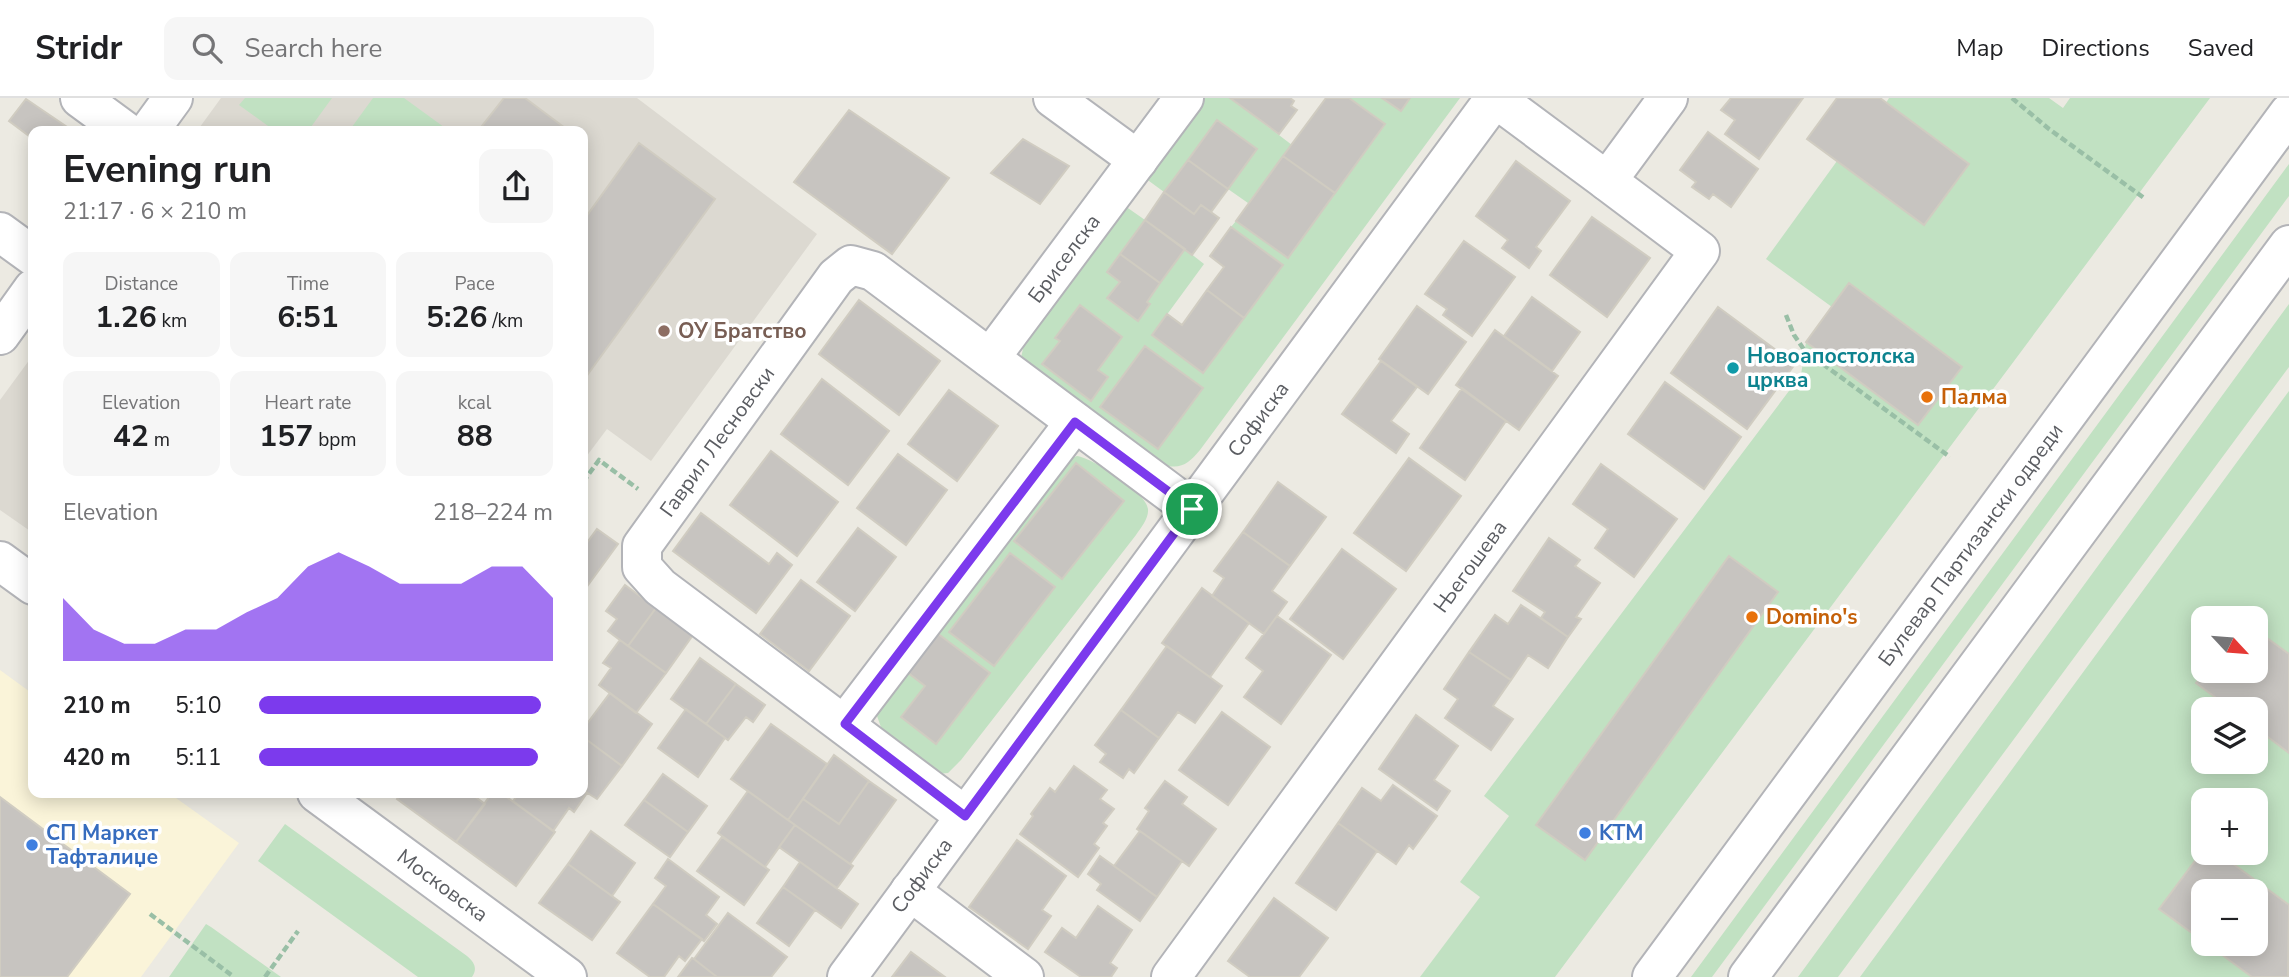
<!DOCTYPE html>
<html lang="en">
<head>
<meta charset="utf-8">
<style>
	:root { --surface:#fff; --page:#f6f6f6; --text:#202124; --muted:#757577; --line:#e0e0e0; --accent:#7c3aed }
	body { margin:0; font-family:"Nunito Sans",sans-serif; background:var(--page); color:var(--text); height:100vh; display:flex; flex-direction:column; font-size:26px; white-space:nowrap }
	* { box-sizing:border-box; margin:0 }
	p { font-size:23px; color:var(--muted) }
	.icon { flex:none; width:38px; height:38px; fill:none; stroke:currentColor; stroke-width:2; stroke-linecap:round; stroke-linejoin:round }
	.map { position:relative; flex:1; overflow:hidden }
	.drawer { position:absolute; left:28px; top:28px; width:560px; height:672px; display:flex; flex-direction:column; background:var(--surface); border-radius:14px; box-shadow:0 4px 18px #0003 }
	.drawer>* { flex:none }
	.needle { width:46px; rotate:116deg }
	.tools { position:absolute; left:2191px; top:508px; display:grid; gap:14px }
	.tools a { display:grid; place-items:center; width:77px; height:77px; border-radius:14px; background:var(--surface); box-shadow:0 4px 18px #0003; font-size:35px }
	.pin { position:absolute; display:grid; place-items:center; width:60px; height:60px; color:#fff; margin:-30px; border:4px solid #fff; border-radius:50%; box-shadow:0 2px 7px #0007 }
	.round { display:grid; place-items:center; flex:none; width:74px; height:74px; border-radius:14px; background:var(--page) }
	.head { display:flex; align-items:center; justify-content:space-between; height:119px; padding:0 35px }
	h1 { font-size:38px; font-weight:700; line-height:52px }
	.stats { display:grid; grid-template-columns:repeat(3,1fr); gap:10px; height:119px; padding:7px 35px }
	.stats div { display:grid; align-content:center; border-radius:14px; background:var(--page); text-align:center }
	.stats b { font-size:30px; font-weight:700 }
	.stats small { font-size:19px; font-weight:400 }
	.stats p { font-size:19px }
	.chart { height:196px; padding:14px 35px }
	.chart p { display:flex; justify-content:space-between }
	.chart svg { width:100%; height:126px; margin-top:7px; fill:var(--accent); opacity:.7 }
	ul { padding:0 35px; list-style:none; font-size:23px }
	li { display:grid; grid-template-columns:112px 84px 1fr; align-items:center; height:52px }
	li i { height:18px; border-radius:9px; background:var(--accent) }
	header { display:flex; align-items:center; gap:42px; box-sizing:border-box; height:98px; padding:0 35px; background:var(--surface); border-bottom:2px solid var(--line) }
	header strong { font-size:33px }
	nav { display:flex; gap:38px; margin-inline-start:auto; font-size:24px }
	.search { width:490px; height:63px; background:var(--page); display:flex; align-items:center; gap:18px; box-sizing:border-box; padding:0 24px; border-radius:14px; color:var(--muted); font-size:26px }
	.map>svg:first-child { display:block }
</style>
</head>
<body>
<header>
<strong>Stridr</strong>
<div class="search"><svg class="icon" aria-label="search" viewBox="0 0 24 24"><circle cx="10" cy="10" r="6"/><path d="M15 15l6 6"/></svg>Search here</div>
<nav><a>Map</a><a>Directions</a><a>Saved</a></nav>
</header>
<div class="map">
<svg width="2289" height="879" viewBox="0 0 2289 879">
	<rect width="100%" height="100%" fill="#eceae2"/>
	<path fill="#faf4d9" d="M 0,572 L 33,596 L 33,695 L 169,695 L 239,745 L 141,879 L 0,879 Z"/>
	<path fill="#dcd9d1" d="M 221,0 L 637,0 L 817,136 L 651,363 L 607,331 L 583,363 L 583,33 L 197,33 Z
		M 33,257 L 33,435 L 0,412 L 0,302 Z"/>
	<path fill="#c1e1c2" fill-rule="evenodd" d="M 245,0 L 332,0 L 308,33 L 275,33 L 239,7 Z
		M 373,0 L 404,0 L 448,32 L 349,33 Z
		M 1204,0 L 1230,0 L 1292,47 L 1248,105 L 1228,91 L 1257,51 L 1217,22 L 1164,94 L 1145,80 Z
		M 1349,0 L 1460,0 L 1200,352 C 1189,365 1180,373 1162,366 L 1021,260 L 1024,246 L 1125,108 L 1145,122 L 1107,174 L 1120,184 L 1107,201 L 1138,223 L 1150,207 L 1147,204 L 1185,151 L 1204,166 L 1152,237 L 1203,274 L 1282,167 L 1231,129 L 1236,123 L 1288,160 L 1385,27 Z
		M 1889,0 L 2049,0 L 2063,10 L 2070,0 L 2210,0 L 1555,879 L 1420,879 L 1480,799 L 1460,784 L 1509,718 L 1484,698 L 1801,277 L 1806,244 L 1918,327 L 1961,270 L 1832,209 L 1766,161 L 1837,63 L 1924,127 L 1969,66 L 1886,5 Z
		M 2289,66 L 2289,98 L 1712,879 L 1691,879 Z
		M 2289,206 L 2289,269 L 1838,879 L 1798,879 Z
		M 2289,293 L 2289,879 L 1860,879 ZM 2203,520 L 2256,520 L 2256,572 L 2203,572 ZM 2203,611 L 2256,611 L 2256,663 L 2203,663 ZM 2203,702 L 2256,702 L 2256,754 L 2203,754 ZM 2203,793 L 2256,793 L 2256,845 L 2203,845 Z
		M 1077,358 C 1093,360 1147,395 1148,411 C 1149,420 1141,430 1136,437 L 961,662 L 948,675 L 937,676 L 882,632 L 877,618 L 878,610 L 1064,363 Z
		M 285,726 L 467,858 C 474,864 478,870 472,879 L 418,879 L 258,763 Z
		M 206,826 L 211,829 L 281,879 L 169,879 Z"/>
	<path fill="#c7c4c0" stroke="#d0ccc1" stroke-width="2" d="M 504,0 L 525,0 L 569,33 L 478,33 Z
		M 1230,0 L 1290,0 L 1294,3 L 1291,8 L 1297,12 L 1279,36 Z
		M 1326,0 L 1349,0 L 1385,26 L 1335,95 L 1283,58 Z
		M 1382,0 L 1410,0 L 1401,13 Z
		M 1731,0 L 1803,0 L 1759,61 L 1725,36 L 1735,22 L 1721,12 Z
		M 1837,0 L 1880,0 L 1969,66 L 1924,127 L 1807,41 Z
		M 26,1 L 73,33 L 33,33 L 33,41 L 9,23 Z
		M 849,12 L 949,80 L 892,156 L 794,84 Z
		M 1217,22 L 1257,51 L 1228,91 L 1188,62 Z
		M 1708,34 L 1758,71 L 1731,109 L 1713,96 L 1709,101 L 1692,89 L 1696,84 L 1680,72 Z
		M 1023,41 L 1069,68 L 1040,106 L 991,75 Z
		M 639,45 L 715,101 L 583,283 L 583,123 Z
		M 1283,58 L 1335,95 L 1288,160 L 1236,123 Z
		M 1188,62 L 1228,91 L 1211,114 L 1201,107 L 1194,116 L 1164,94 Z
		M 1516,63 L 1570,103 L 1536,149 L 1541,153 L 1529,170 L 1502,150 L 1508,142 L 1476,118 Z
		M 1164,94 L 1194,116 L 1201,107 L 1219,120 L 1192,157 L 1145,122 Z
		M 1592,119 L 1650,160 L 1607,219 L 1550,177 Z
		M 1145,122 L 1185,151 L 1160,185 L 1120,156 Z
		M 1231,129 L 1283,167 L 1244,220 L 1207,192 L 1224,169 L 1210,158 Z
		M 1464,143 L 1515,179 L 1472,238 L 1443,217 L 1447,211 L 1425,196 Z
		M 1120,156 L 1160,185 L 1147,204 L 1150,206 L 1138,223 L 1107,200 L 1120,184 L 1107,174 Z
		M 1849,185 L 1962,269 L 1918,327 L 1806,244 Z
		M 1207,192 L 1244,220 L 1203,275 L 1152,237 L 1167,216 L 1182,227 Z
		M 1532,199 L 1580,234 L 1552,273 L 1504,238 Z
		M 859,202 L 940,263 L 899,317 L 819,256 Z
		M 1080,207 L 1122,239 L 1098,272 L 1108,279 L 1091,303 L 1042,266 L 1060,243 L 1055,240 Z
		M 1417,208 L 1466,244 L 1428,296 L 1379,261 Z
		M 1718,209 L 1795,266 L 1747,331 L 1671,275 Z
		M 1495,232 L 1558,278 L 1519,332 L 1456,287 Z
		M 1145,248 L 1203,290 L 1158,351 L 1100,309 Z
		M 1381,263 L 1417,289 L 1391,323 L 1409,336 L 1396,355 L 1342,316 Z
		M 822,281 L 889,333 L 848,387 L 781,336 Z
		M 1665,284 L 1741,339 L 1704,391 L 1628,336 Z
		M 1462,290 L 1506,323 L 1465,382 L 1420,350 Z
		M 949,292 L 998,328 L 957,383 L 908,346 Z
		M 771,353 L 838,404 L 797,458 L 730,407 Z
		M 898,356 L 947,392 L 906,447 L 857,410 Z
		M 1409,360 L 1461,398 L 1406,473 L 1354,435 Z
		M 1076,365 L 1124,403 L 1062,481 L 1014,443 Z
		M 1601,366 L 1677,421 L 1634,479 L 1595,450 L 1608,431 L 1573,406 Z
		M 1278,384 L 1326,419 L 1290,468 L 1243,434 Z
		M 701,415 L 769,466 L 777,455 L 792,467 L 756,515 L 673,453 Z
		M 858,430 L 896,459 L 855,513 L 817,484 Z
		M 597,431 L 618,446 L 583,494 L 583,450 Z
		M 1243,434 L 1290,468 L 1272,493 L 1287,504 L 1264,536 L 1212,498 L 1224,480 L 1214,473 Z
		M 1549,440 L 1580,462 L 1575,468 L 1600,485 L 1576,519 L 1581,521 L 1568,539 L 1541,520 L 1545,514 L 1513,493 Z
		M 1342,451 L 1396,491 L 1343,561 L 1290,521 Z
		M 1010,455 L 1055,489 L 994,568 L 949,534 Z
		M 1729,458 L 1778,494 L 1585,762 L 1536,727 Z
		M 801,482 L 850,518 L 809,573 L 760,536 Z
		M 625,487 L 656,510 L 628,548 L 608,533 L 617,521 L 606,513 Z
		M 1202,490 L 1249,525 L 1210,579 L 1162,545 Z
		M 1521,507 L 1568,539 L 1548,570 L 1528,557 L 1511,582 L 1469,554 L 1495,517 L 1508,526 Z
		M 656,510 L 693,537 L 666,575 L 628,548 Z
		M 1277,518 L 1331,557 L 1281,626 L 1244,599 L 1263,573 L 1246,560 Z
		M 2256,532 L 2289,556 L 2289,655 L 2256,630 L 2256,611 L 2231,611 L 2196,585 L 2206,572 L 2256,572 Z
		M 937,535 L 990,575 L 936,646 L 901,619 L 925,588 L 907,574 Z
		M 620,542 L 666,575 L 636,615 L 599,587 L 611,570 L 603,565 Z
		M 1167,548 L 1222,588 L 1195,625 L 1178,614 L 1159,640 L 1121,612 Z
		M 1469,554 L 1511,582 L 1493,608 L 1513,621 L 1491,652 L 1445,620 L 1458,601 L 1444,591 Z
		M 700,560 L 736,586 L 706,626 L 671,601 Z
		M 736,586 L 765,607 L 753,624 L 746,619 L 728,642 L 706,626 Z
		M 610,595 L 652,626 L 622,668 L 583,639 L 583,631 Z
		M 686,611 L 725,640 L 698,679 L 658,650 Z
		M 1121,612 L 1159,640 L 1134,675 L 1129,671 L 1123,680 L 1100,664 L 1106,656 L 1095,647 Z
		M 1222,614 L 1270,649 L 1228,707 L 1179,672 Z
		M 1416,617 L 1458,648 L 1434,682 L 1450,693 L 1437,712 L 1379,671 Z
		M 771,626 L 827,666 L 788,722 L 731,681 Z
		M 583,639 L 622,668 L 597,701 L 583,692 Z
		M 834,657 L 869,683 L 839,726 L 803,701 Z
		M 1074,668 L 1107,692 L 1100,701 L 1114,711 L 1103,725 L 1107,728 L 1094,746 L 1099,750 L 1078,779 L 1020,736 L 1033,718 L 1031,716 L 1050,690 L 1055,694 Z
		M 663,676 L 707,708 L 688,734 L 644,702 Z
		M 869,683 L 896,702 L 850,766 L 788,722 L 803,701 L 839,726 Z
		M 1165,683 L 1187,699 L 1182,706 L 1216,731 L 1189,768 L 1137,731 L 1149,713 L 1145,710 Z
		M 1393,687 L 1437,718 L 1413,751 L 1409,747 L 1396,766 L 1338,725 L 1362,690 L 1381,703 Z
		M 583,692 L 587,695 L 574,714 L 569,710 L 553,733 L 513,703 L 519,695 L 583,695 Z
		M 748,693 L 795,727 L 765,769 L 718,735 Z
		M 402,695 L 470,695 L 485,706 L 456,744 L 397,701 Z
		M 492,695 L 501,695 L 555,734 L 516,788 L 456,744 Z
		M 0,699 L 130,796 L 67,879 L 0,879 Z
		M 644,702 L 688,734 L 670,759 L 625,727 Z
		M 1338,725 L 1377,753 L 1336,812 L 1296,785 Z
		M 795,727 L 853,768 L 837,790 L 779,749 Z
		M 591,733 L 635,765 L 612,798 L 568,766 Z
		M 1140,733 L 1182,763 L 1157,799 L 1114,768 Z
		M 722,739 L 769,772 L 744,807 L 697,773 Z
		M 1017,742 L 1066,778 L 1042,812 L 1051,818 L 1028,851 L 969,809 Z
		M 2203,752 L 2203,754 L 2217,754 L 2289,807 L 2288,879 L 2252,879 L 2206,845 L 2256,845 L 2256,793 L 2203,793 L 2203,843 L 2159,811 Z
		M 1100,758 L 1157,799 L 1140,823 L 1097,792 L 1101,786 L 1088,776 Z
		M 668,761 L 719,799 L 706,817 L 717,826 L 704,843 L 653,806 L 666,788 L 655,780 Z
		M 800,764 L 858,806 L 841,830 L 783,789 Z
		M 568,766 L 620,804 L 592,842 L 539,805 Z
		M 783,789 L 815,812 L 789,848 L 757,825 Z
		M 1274,800 L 1328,840 L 1299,879 L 1250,879 L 1228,863 Z
		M 653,806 L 702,841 L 685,863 L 679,858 L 664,879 L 650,879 L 617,855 Z
		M 1098,808 L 1132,832 L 1110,865 L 1117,870 L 1111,879 L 1081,879 L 1045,854 L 1062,830 L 1076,840 Z
		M 728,815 L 787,859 L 771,879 L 717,879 L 694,861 Z
		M 911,854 L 945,879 L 892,879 Z
		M 692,860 L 694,861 L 717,879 L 678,879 Z"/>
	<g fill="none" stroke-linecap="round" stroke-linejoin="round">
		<defs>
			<g id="minor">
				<path d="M 80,0 L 125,33"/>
				<path d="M 1053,0 L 1138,62"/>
				<path d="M 149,33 L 173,0"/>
				<path d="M 0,134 L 33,158"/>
				<path d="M 0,237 L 33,191"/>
				<path id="s1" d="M 990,260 L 1184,0"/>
				<path d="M 0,463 L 33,487"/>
				<path d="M 845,626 L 1075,324"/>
				<path id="s2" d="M 317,695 L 567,879"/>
				<path id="s3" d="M 965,718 L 660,489 L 642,469 L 642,448 L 836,179 L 851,167 L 873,173 L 1192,411"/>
				<path d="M 910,793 L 1024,879"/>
				<path id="s4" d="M 847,879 L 1495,0 L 1607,83"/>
				<path id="s5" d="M 1171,879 L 1700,153 L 1607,83 L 1668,0"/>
				<path id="s6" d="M 1652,879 L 2289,15"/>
				<path d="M 1748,879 L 2289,147"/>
			</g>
		</defs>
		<use href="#minor" stroke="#b3b4b8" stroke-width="42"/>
		<path stroke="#99bfa6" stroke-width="4.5" stroke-dasharray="7 3.5" stroke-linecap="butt" d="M 2012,0 L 2049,31 L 2144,100
			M 1786,217 L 1794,237 L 1805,253 L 1950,359
			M 583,384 L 599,362 L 638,391
			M 150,816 L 234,879
			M 265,879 L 298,833"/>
		<use href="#minor" stroke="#fff" stroke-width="38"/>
	</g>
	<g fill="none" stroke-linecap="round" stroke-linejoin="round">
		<defs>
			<path id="route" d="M 1075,324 L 1192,411 L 965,718 L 845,626 Z"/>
		</defs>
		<use href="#route" stroke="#fff" stroke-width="14"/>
		<use href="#route" stroke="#7c3aed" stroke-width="9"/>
	</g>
	<circle fill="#8d6e63" stroke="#fff" stroke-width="2.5" cx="664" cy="233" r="7"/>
	<circle fill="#0f9aa8" stroke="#fff" stroke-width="2.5" cx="1733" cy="270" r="7"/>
	<g fill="#e8710a" stroke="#fff" stroke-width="2.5">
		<circle cx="1927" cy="299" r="7"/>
		<circle cx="1752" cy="519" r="7"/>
	</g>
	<g fill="#3f7fe0" stroke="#fff" stroke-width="2.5">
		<circle cx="1585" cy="735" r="7"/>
		<circle cx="32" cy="747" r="7"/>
	</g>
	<g text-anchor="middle" stroke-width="7" stroke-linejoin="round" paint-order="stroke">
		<g font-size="21" fill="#5b5d62" stroke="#fff">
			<text dy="7" stroke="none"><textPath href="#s1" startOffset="124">Бриселска</textPath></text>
			<text dy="7" stroke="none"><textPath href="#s4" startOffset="693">Софиска</textPath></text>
			<text dy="7" stroke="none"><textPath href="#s3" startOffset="558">Гаврил Лесновски</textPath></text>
			<text dy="7" stroke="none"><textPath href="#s6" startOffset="537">Булевар Партизански одреди</textPath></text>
			<text dy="7" stroke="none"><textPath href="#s5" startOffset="508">Његошева</textPath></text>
			<text dy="7" stroke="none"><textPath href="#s4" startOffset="126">Софиска</textPath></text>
			<text dy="7" stroke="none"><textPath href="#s2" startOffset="156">Московска</textPath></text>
		</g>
		<g font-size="21" font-weight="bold" fill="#785e54" stroke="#fff" text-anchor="start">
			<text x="678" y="240">ОУ Братство</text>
		</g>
		<g font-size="21" font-weight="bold" fill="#0d838f" stroke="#fff" text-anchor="start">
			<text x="1747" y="265">Новоапостолска<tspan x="1747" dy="24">црква</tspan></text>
		</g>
		<g font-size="21" font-weight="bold" fill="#c56008" stroke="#fff" text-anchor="start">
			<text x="1941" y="306">Палма</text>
			<text x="1766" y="526">Domino's</text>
		</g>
		<g font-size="21" font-weight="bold" fill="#366cbe" stroke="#fff" text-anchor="start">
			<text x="46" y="742">СП Маркет<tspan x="46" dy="24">Тафталиџе</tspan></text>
			<text x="1599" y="742">KTM</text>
		</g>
	</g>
</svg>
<div class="tools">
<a><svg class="needle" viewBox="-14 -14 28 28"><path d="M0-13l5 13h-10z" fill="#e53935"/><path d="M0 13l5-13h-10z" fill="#757577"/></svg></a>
<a><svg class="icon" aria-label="layers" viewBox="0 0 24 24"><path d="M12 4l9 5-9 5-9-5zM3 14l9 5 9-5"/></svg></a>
<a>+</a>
<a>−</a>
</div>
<div class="pin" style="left:1192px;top:411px;background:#1e9e55"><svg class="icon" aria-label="arrive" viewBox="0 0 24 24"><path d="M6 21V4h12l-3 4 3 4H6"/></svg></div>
<section class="drawer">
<div class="head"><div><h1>Evening run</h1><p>21:17 · 6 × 210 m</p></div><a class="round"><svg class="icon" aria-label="share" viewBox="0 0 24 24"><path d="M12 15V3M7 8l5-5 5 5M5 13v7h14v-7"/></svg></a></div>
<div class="stats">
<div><p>Distance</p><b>1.26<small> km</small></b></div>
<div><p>Time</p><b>6:51</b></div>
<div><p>Pace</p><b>5:26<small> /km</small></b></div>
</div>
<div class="stats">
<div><p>Elevation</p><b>42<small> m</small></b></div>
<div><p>Heart rate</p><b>157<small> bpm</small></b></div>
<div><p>kcal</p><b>88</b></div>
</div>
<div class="chart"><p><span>Elevation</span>218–224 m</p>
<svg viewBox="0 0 160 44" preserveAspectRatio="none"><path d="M0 44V22L10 33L20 38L30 38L40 33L50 33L60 27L70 22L80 11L90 6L100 11L110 17L120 17L130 17L140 11L150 11L160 22V44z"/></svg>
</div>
<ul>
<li><b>210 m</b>5:10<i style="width:96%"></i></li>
<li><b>420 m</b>5:11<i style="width:95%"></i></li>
</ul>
</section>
</div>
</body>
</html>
